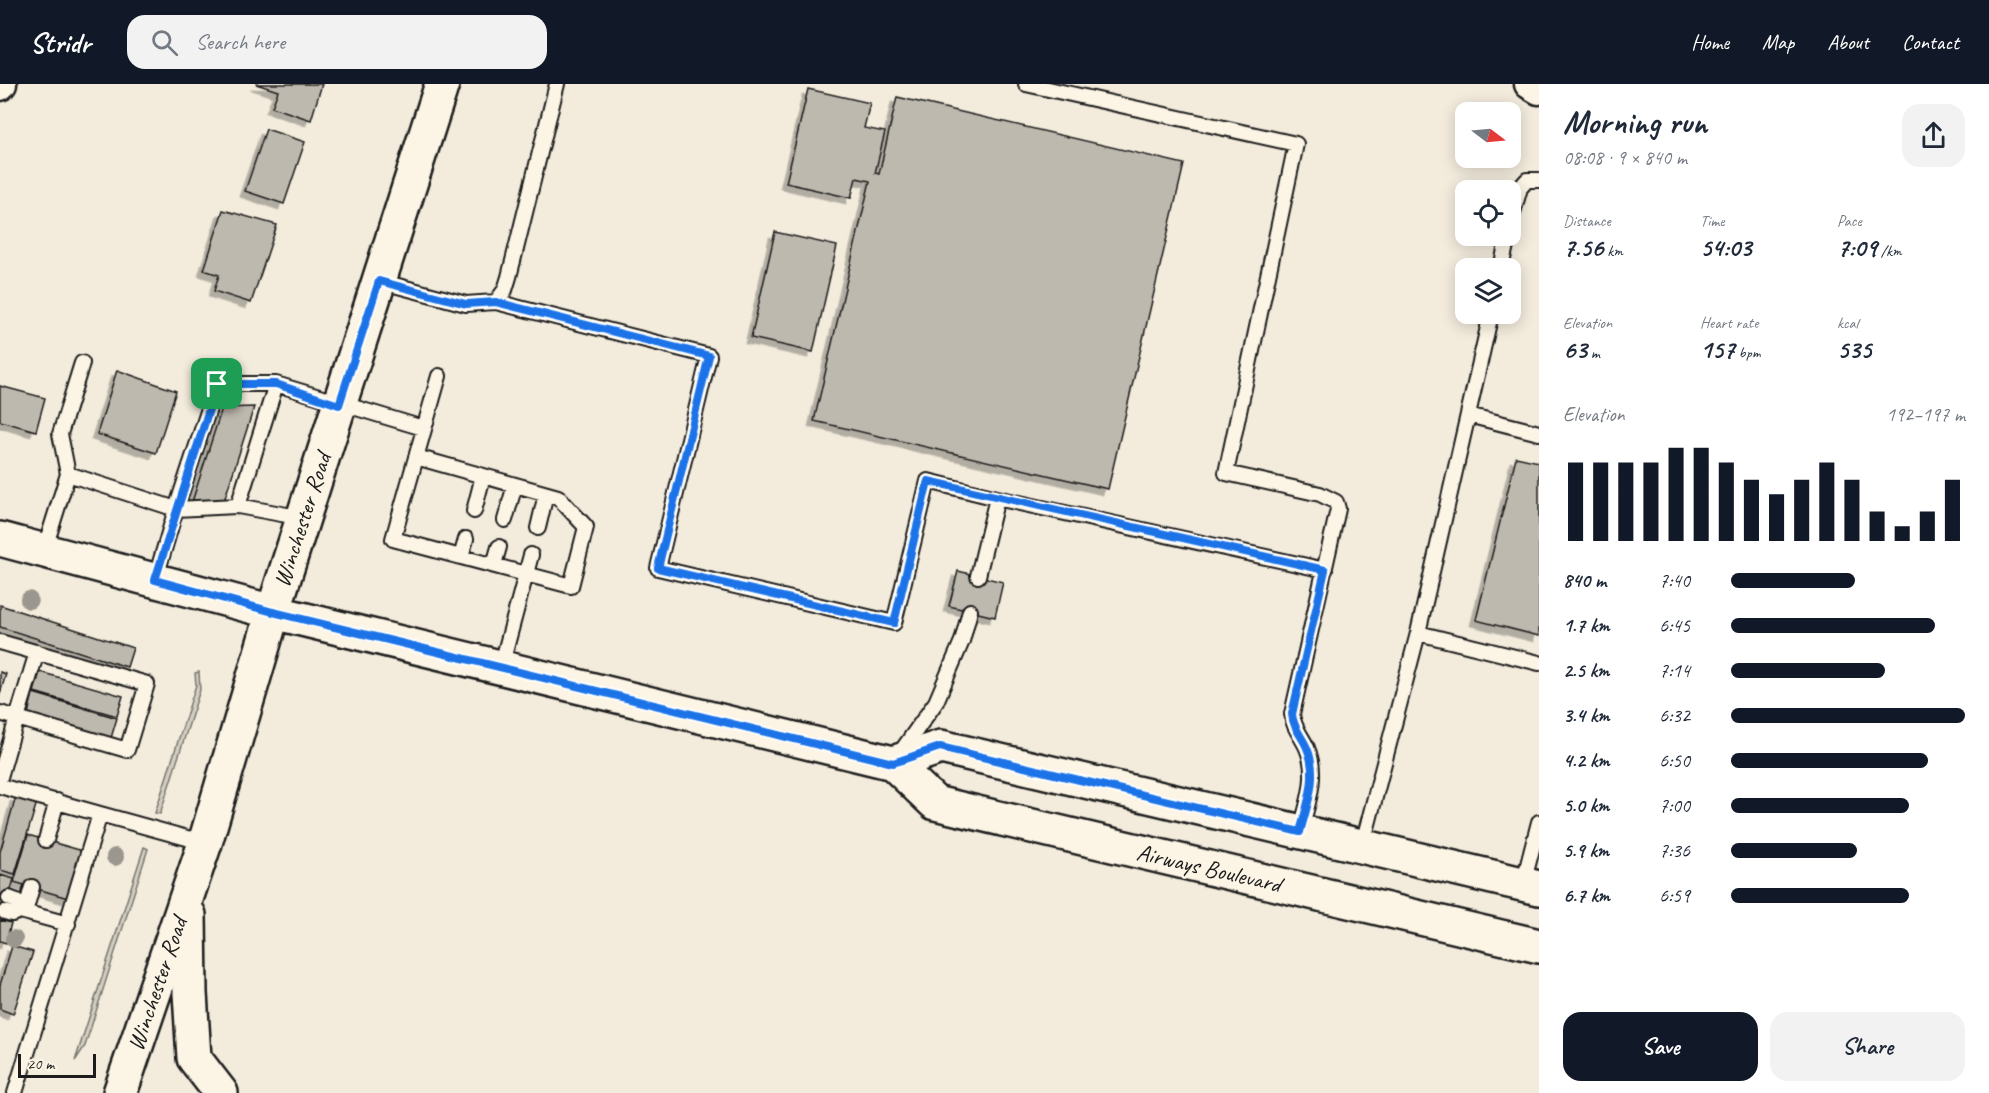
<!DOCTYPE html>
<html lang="en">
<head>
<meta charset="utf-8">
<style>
	:root { --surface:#fff; --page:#f2f2f3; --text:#1f2937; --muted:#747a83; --accent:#111827 }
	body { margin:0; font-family:Caveat,sans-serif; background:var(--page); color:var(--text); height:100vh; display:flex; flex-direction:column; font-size:22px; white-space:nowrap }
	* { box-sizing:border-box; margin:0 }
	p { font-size:20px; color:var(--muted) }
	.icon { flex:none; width:33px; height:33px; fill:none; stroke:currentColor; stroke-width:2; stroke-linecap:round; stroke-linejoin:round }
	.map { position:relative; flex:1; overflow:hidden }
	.side { display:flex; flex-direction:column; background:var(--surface); width:450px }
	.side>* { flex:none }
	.needle { width:39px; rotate:106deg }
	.fabs { position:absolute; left:1455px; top:18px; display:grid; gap:12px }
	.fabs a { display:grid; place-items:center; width:66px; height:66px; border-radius:12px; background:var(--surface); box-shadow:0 3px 15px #0003; font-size:30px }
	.scale { position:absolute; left:18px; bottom:15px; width:78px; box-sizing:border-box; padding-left:6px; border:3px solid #1c1c1c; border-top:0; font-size:16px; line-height:21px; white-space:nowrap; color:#1c1c1c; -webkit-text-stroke:4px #fcf5e5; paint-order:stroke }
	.pin { position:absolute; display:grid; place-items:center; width:51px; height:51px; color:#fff; margin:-26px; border-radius:12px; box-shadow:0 3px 9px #0006 }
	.round { display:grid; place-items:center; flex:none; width:63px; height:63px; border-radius:18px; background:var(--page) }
	.headline { display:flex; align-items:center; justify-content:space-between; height:102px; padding:0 24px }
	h1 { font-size:33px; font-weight:700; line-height:45px }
	.metrics { display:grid; grid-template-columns:repeat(3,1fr); gap:9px; height:102px; padding:6px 24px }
	.metrics div { display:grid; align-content:center }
	.metrics b { font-size:26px; font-weight:700 }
	.metrics small { font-size:16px; font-weight:400 }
	.metrics p { font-size:16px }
	.chart { height:168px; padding:12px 24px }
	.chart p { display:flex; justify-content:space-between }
	.chart svg { width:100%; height:108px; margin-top:6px; stroke:var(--accent); stroke-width:6 }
	.primary-button { display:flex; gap:12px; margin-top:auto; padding:12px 24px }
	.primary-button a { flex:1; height:69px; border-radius:18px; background:var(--accent); color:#fff; font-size:24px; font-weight:700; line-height:69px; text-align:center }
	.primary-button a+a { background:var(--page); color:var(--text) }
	ul { padding:0 24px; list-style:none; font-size:20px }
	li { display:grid; grid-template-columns:96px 72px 1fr; align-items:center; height:45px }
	li i { height:15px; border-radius:8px; background:var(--accent) }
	header { display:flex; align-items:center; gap:36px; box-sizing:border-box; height:84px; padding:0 30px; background:var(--accent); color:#fff }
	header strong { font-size:28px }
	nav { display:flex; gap:33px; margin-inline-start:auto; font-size:21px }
	.search { width:420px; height:54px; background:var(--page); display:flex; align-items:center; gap:15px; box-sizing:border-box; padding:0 21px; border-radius:18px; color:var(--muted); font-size:22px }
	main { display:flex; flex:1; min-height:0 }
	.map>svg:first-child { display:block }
</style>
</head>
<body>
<header>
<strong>Stridr</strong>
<div class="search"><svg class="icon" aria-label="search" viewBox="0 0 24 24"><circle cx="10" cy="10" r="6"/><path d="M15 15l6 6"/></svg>Search here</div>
<nav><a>Home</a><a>Map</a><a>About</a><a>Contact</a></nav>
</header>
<main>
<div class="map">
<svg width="1539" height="1009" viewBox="0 0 1539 1009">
	<defs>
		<filter id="shadow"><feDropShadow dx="-5.5" dy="5.5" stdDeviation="0" flood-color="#0004"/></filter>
	</defs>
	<rect width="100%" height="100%" fill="#f3ecdd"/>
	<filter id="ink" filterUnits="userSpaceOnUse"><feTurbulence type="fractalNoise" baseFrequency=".0167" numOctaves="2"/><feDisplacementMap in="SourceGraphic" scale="12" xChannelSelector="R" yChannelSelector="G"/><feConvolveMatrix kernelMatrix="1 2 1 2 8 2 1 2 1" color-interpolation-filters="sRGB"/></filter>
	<g filter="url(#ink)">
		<path fill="#d3cec1" stroke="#78756e" stroke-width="1.5" d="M 199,588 L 200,606 L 160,730 L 155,729 L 196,601 L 195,589 Z
			M 144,763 L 148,765 L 85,962 L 75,977 Z"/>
		<path fill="#beb9ae" stroke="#1c1c1c" stroke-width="1.5" filter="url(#shadow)" d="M 256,0 L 322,0 L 311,36 L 272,23 L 278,7 Z
			M 808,5 L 870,19 L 864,44 L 885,48 L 875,89 L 879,90 L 897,13 L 1184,80 L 1108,405 L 814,337 L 870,97 L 856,94 L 851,114 L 786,99 Z
			M 266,45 L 305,58 L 284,120 L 245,107 Z
			M 223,126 L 277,141 L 251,219 L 214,207 L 219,191 L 204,186 Z
			M 775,148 L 837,162 L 813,268 L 751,254 Z
			M 117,286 L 176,307 L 156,369 L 97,350 Z
			M 0,302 L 45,314 L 36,347 L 0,337 Z
			M 254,323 L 224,417 L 192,418 L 222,324 Z
			M 1516,373 L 1539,378 L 1539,552 L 1476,536 Z
			M 958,487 L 1003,498 L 995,533 L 949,522 Z
			M 0,521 L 133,564 L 127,583 L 0,543 Z
			M 0,588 L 6,590 L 0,610 Z
			M 40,588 L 123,612 L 117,632 L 34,608 Z
			M 33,609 L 117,634 L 111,654 L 28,630 Z
			M 16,712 L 37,718 L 15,790 L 0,786 L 0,768 Z
			M 28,751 L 86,768 L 68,814 L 14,798 Z
			M 0,791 L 14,795 L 3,835 L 0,834 Z
			M 0,836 L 11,839 L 6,859 L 0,857 Z
			M 12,862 L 33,868 L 13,930 L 0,925 L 0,901 Z"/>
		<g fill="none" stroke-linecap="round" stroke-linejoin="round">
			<defs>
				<path id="service" d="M 1026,0 L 1296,60 L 1226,389 L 1320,410 L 1336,418 L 1338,425 L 1292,630 C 1293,644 1302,652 1307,664 C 1319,692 1307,721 1300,748
					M 1510,139 L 1520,104 L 1527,96 L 1539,96
					M 1501,184 L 1508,152
					M 379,197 L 466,220 L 496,218 L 505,206 L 509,193 L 557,0
					M 496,218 L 709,272 L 658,484 L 894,539 L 928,397 L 997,414 L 978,492
					M 1468,331 L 1539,349
					M 416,373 L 558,413 L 586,443 L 571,502 L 393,455 L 439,292
					M 68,390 L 60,350 L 82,279
					M 997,414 L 1325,486
					M 238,422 L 276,300
					M 474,427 L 483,392
					M 505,436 L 515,401
					M 538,444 L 546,410
					M 44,467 L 68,390 L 176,425 L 217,300 L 276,300 L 423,344
					M 461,473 L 466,455
					M 494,481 L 499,463
					M 155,496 L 176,425 L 238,422 L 303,434
					M 1418,549 L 1539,579
					M 0,558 L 147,600 L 127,666 L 17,634 L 0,693
					M 501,583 L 531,471
					M 0,629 L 17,634 L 37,568
					M 898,672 L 936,618 L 962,557 L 970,527
					M 0,702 L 100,730
					M 46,756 L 57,717
					M 1362,763 L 1418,549 L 1491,230
					M 1523,800 L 1539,738
					M 9,814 L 17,817 L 20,827
					M 5,828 L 12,830 L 20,827 L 68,840
					M 25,828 L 32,803
					M 15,1009 L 100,730 L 205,759"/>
				<path id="minor" d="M 1529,0 L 1539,6
					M 0,2 L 2,0"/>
				<path id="primary" d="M 0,455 L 273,528 L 893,679 L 935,719 L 1539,862
					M 893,679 L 941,663 L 1539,804
					M 189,831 L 190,909 L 194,974 L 221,1009
					M 120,1009 L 205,759 L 273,528 L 442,0"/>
			</defs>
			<use href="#service" stroke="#1c1c1c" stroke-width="18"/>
			<use href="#minor" stroke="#1c1c1c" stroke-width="33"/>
			<use href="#primary" stroke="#1c1c1c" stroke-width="38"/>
			<use href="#service" stroke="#fcf5e5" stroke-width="14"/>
			<use href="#minor" stroke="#fcf5e5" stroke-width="28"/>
			<use href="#primary" stroke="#fcf5e5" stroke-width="33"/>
		</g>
		<g fill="#9b978e">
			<circle cx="29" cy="516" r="9"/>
			<circle cx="115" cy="773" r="9"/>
			<circle cx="14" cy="855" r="9"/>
		</g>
	</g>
	<g fill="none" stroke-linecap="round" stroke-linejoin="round" filter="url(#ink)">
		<defs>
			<path id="route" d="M 379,197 L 466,220 L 496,218 L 709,272 L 658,484 L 894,539 L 928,397 L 1325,486 L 1292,630 C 1293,644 1302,652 1307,664 C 1319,692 1307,721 1300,748 L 940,663 L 893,679 L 273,528 L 155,496 L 217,300 L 276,300 L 339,321 Z"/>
		</defs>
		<use href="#route" stroke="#fff" stroke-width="12"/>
		<use href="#route" stroke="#1a73e8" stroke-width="8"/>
	</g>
	<g text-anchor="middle" stroke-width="5" stroke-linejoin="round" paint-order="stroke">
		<g font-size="24" fill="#1c1c1c" stroke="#fcf5e5">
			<text transform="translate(302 436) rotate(-72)" y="8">Winchester Road</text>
			<text transform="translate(1209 784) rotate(13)" y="8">Airways Boulevard</text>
			<text transform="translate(157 900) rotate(-71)" y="8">Winchester Road</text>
		</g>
	</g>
</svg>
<div class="fabs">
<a><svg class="needle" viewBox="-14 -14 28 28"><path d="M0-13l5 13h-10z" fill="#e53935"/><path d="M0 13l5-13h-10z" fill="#747a83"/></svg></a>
<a><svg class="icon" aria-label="locate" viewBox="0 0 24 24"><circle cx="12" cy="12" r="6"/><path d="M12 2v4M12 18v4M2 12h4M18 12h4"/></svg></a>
<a><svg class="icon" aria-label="layers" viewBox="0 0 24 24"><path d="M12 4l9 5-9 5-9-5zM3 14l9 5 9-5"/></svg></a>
</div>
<div class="scale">20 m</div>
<div class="pin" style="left:217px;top:300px;background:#1e9e55"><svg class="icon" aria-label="arrive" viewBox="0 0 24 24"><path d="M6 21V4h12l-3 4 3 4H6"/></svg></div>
</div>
<section class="side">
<div class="headline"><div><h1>Morning run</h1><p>08:08 · 9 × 840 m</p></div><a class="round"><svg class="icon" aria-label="share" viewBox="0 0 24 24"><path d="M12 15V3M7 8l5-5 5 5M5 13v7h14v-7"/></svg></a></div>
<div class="metrics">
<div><p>Distance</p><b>7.56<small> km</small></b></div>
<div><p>Time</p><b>54:03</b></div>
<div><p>Pace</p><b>7:09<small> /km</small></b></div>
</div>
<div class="metrics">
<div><p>Elevation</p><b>63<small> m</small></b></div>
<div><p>Heart rate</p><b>157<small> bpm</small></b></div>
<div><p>kcal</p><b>535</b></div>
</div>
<div class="chart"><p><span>Elevation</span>192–197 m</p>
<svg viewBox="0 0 160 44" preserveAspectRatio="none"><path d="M5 44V12M15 44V12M25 44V12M35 44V12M45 44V6M55 44V6M65 44V12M75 44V19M85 44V25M95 44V19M105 44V12M115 44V19M125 44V32M135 44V38M145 44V32M155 44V19"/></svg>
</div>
<ul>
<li><b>840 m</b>7:40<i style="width:53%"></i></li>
<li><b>1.7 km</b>6:45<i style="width:87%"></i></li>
<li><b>2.5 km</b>7:14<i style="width:66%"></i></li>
<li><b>3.4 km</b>6:32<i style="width:100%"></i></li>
<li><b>4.2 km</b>6:50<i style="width:84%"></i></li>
<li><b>5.0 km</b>7:00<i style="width:76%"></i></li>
<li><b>5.9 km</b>7:36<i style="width:54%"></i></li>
<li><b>6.7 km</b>6:59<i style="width:76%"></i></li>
</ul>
<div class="primary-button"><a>Save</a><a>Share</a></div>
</section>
</main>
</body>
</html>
